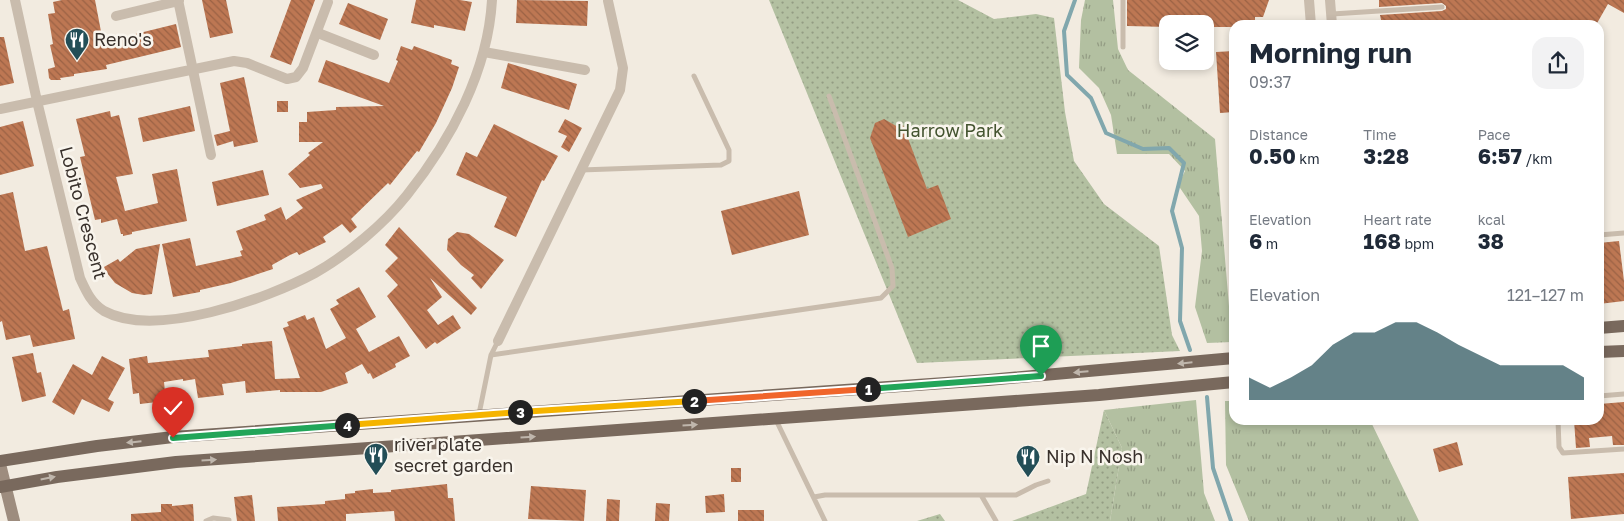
<!DOCTYPE html>
<html lang="en">
<head>
<meta charset="utf-8">
<style>
	:root { --surface:#fff; --page:#f2f2f3; --text:#1f2937; --muted:#747a83; --accent:#234e57 }
	body { margin:0; font-family:"Golos Text",sans-serif; background:var(--page); color:var(--text); height:100vh; display:flex; flex-direction:column; font-size:19px; white-space:nowrap }
	* { box-sizing:border-box; margin:0 }
	p { font-size:16px; color:var(--muted) }
	.icon { flex:none; width:28px; height:28px; fill:none; stroke:currentColor; stroke-width:2; stroke-linecap:round; stroke-linejoin:round }
	.map { position:relative; flex:1; overflow:hidden }
	.sheet { position:absolute; left:1229px; top:20px; width:375px; height:405px; display:flex; flex-direction:column; background:var(--surface); border-radius:15px; box-shadow:0 2px 8px #0003 }
	.sheet>* { flex:none }
	.tools { position:absolute; left:1159px; top:15px; display:grid; gap:10px }
	.tools a { display:grid; place-items:center; width:55px; height:55px; border-radius:10px; background:var(--surface); box-shadow:0 2px 8px #0003; font-size:25px }
	.pin { position:absolute; display:grid; place-items:center; width:42px; height:42px; color:#fff; margin:-51px -21px; border-radius:50% 50% 50% 0; rotate:-45deg; box-shadow:0 0 5px #0007 }
	.pin .icon { rotate:45deg }
	.km { position:absolute; width:25px; height:25px; margin:-12px; border-radius:50%; background:#222; color:#fff; font-size:14px; line-height:25px; text-align:center }
	.round { display:grid; place-items:center; flex:none; width:52px; height:52px; border-radius:15px; background:var(--page) }
	.overview { display:flex; align-items:center; justify-content:space-between; height:85px; padding:0 20px }
	h1 { font-size:28px; font-weight:700; line-height:38px }
	.metrics { display:grid; grid-template-columns:repeat(3,1fr); gap:8px; height:85px; padding:5px 20px }
	.metrics div { display:grid; align-content:center }
	.metrics b { font-size:21px; font-weight:700 }
	.metrics small { font-size:14px; font-weight:400 }
	.metrics p { font-size:14px }
	.chart { height:140px; padding:10px 20px }
	.chart p { display:flex; justify-content:space-between }
	.chart svg { width:100%; height:90px; margin-top:5px; fill:var(--accent); opacity:.7 }
	.map>svg:first-child { display:block }
</style>
</head>
<body>
<div class="map">
<svg width="1624" height="521" viewBox="0 0 1624 521">
	<defs>
		<pattern id="grass-tufts" width="24" height="20" patternUnits="userSpaceOnUse" patternTransform="scale(1.25)"><rect width="24" height="20" fill="#b3c0a1"/><path d="M3 7l-1-3M5 7V3M7 7l1-3M15 17l-1-3M17 17v-4M19 17l1-3" fill="none" stroke="#939c83"/></pattern>
		<pattern id="park-dots" width="8" height="8" patternUnits="userSpaceOnUse" patternTransform="scale(1.25)"><rect width="8" height="8" fill="#b3c0a1"/><path d="M2 2h.1M6 6h.1" fill="none" stroke="#939c83" stroke-width="1.8" stroke-linecap="round"/></pattern>
		<pattern id="building-back-hatch" width="6" height="6" patternUnits="userSpaceOnUse" patternTransform="scale(1.25)"><rect width="6" height="6" fill="#bd7753"/><path d="M-1 5l2 2M0 0l6 6M5-1l2 2" fill="none" stroke="#9b6245"/></pattern>
	</defs>
	<rect width="100%" height="100%" fill="#f2ebe0"/>
	<path fill="url(#grass-tufts)" d="M 1085,0 L 1113,0 L 1118,49 L 1128,70 L 1215,139 L 1232,342 L 1207,343 L 1195,307 L 1202,251 L 1199,216 L 1178,185 L 1185,171 L 1169,154 L 1117,154 L 1111,115 L 1099,88 L 1079,68 L 1081,20 Z
		M 1196,400 L 1204,493 L 1215,521 L 1110,521 L 1122,448 L 1104,410 Z
		M 1225,401 L 1234,401 L 1234,420 L 1370,420 L 1419,521 L 1249,521 L 1226,465 Z"/>
	<path fill="url(#park-dots)" d="M 769,0 L 958,0 L 994,19 L 1036,14 L 1054,18 L 1065,112 L 1074,161 L 1104,204 L 1159,246 L 1172,335 L 1180,351 L 917,363 Z
		M 1104,410 L 1122,448 L 1110,521 L 1012,521 L 1086,494 Z
		M 940,514 L 945,521 L 917,521 Z"/>
	<g fill="none" stroke-linecap="round" stroke-linejoin="round">
		<path stroke="#81a7ad" stroke-width="4" d="M 1075,0 L 1064,31 L 1067,75 L 1091,98 L 1106,133 L 1143,149 L 1169,148 L 1184,163 L 1172,211 L 1182,248 L 1180,321 L 1190,350
			M 1207,397 L 1213,468 L 1231,521"/>
	</g>
	<path fill="url(#building-back-hatch)" d="M 62,0 L 95,0 L 103,42 L 176,24 L 181,47 L 106,65 L 107,69 L 74,74 L 74,76 L 60,78 L 61,80 L 51,80 L 49,78 L 48,69 L 55,67 L 50,45 L 53,44 L 48,14 L 55,13 L 53,2 Z
		M 202,0 L 226,0 L 233,33 L 210,38 Z
		M 291,0 L 315,0 L 291,65 L 270,57 Z
		M 416,0 L 460,0 L 472,2 L 465,31 L 434,25 L 434,28 L 411,23 Z
		M 517,0 L 588,1 L 587,26 L 516,23 Z
		M 1127,0 L 1269,0 L 1263,17 L 1255,17 L 1255,25 L 1234,25 L 1234,27 L 1205,27 L 1205,24 L 1168,24 L 1168,27 L 1127,26 Z
		M 1379,0 L 1624,0 L 1624,13 L 1608,4 L 1596,25 L 1382,25 L 1380,15 L 1442,11 L 1446,9 L 1446,6 L 1442,3 L 1379,7 Z
		M 348,3 L 388,19 L 380,40 L 339,24 Z
		M 0,37 L 4,37 L 14,83 L 0,86 Z
		M 401,46 L 412,50 L 414,46 L 452,60 L 451,64 L 459,67 L 452,88 L 436,123 L 419,152 L 417,151 L 390,185 L 388,183 L 351,219 L 357,227 L 350,233 L 342,224 L 323,237 L 326,242 L 299,255 L 297,252 L 290,255 L 272,265 L 273,269 L 231,283 L 200,290 L 200,292 L 173,297 L 162,244 L 190,238 L 196,266 L 242,256 L 240,251 L 243,250 L 236,231 L 266,220 L 264,215 L 281,207 L 286,220 L 303,208 L 296,200 L 323,188 L 321,184 L 300,188 L 288,174 L 310,155 L 308,153 L 323,142 L 299,142 L 299,122 L 307,122 L 307,112 L 336,110 L 336,107 L 384,106 L 318,82 L 326,60 L 389,83 L 398,61 L 396,60 Z
		M 1234,51 L 1234,112 L 1220,113 L 1216,52 Z
		M 508,63 L 577,84 L 569,110 L 501,88 Z
		M 244,77 L 258,142 L 234,147 L 233,141 L 217,146 L 214,135 L 230,131 L 220,83 Z
		M 277,101 L 288,101 L 288,112 L 277,112 Z
		M 190,106 L 195,131 L 143,142 L 138,118 Z
		M 110,111 L 111,117 L 119,115 L 133,174 L 116,177 L 125,211 L 158,203 L 152,174 L 177,169 L 187,221 L 132,232 L 132,234 L 123,236 L 123,234 L 121,234 L 117,219 L 101,223 L 101,219 L 95,220 L 80,157 L 85,156 L 76,119 Z
		M 565,119 L 582,128 L 569,152 L 561,147 L 567,136 L 558,132 Z
		M 884,119 L 898,127 L 903,125 L 927,189 L 938,185 L 951,219 L 908,237 L 870,138 L 875,123 Z
		M 23,121 L 34,166 L 0,175 L 0,127 Z
		M 494,124 L 558,156 L 544,181 L 542,180 L 516,237 L 494,227 L 507,197 L 456,175 L 466,152 L 477,157 Z
		M 263,170 L 269,195 L 217,206 L 212,182 Z
		M 799,191 L 809,235 L 732,255 L 721,211 Z
		M 13,192 L 25,251 L 47,246 L 63,311 L 69,309 L 75,339 L 33,347 L 30,335 L 6,340 L 2,321 L 0,322 L 0,195 Z
		M 399,227 L 477,308 L 471,315 L 430,278 L 442,297 L 427,310 L 438,325 L 453,315 L 461,328 L 437,344 L 435,342 L 426,349 L 387,296 L 398,285 L 385,271 L 398,258 L 385,245 Z
		M 457,232 L 469,234 L 504,260 L 481,289 L 471,278 L 474,275 L 461,265 L 447,250 L 448,239 Z
		M 1619,241 L 1624,281 L 1624,301 L 1599,304 L 1599,243 Z
		M 160,244 L 152,294 L 144,295 L 132,293 L 115,283 L 107,273 L 104,267 L 118,259 L 120,262 L 136,249 Z
		M 359,287 L 376,317 L 356,329 L 369,352 L 399,336 L 410,356 L 395,364 L 396,367 L 373,379 L 370,373 L 368,374 L 362,364 L 345,373 L 348,383 L 321,392 L 280,392 L 280,390 L 246,393 L 245,381 L 222,384 L 224,395 L 198,398 L 195,379 L 183,381 L 183,379 L 164,382 L 166,401 L 140,404 L 139,393 L 133,394 L 129,359 L 147,356 L 148,363 L 209,357 L 208,350 L 242,346 L 242,344 L 272,341 L 275,379 L 300,378 L 283,328 L 289,326 L 287,322 L 305,315 L 307,320 L 314,317 L 326,349 L 346,338 L 330,309 L 339,304 L 336,300 Z
		M 33,353 L 37,373 L 41,372 L 46,396 L 22,402 L 12,357 Z
		M 102,356 L 125,368 L 108,399 L 114,402 L 109,412 L 82,399 L 74,415 L 52,402 L 73,364 L 92,375 Z
		M 1624,402 L 1624,445 L 1613,445 L 1612,436 L 1589,438 L 1590,447 L 1576,448 L 1574,420 L 1599,420 L 1599,404 Z
		M 1457,442 L 1463,465 L 1439,472 L 1433,449 Z
		M 731,468 L 741,468 L 741,482 L 731,482 Z
		M 1624,473 L 1624,514 L 1571,519 L 1568,477 Z
		M 447,484 L 448,498 L 453,498 L 455,521 L 395,521 L 394,511 L 346,514 L 346,521 L 278,521 L 277,507 L 325,504 L 325,501 L 345,499 L 345,494 L 355,493 L 355,491 L 373,489 L 373,493 L 391,492 L 391,490 Z
		M 531,486 L 586,490 L 584,521 L 528,519 Z
		M 724,494 L 725,512 L 706,513 L 705,496 Z
		M 252,495 L 255,521 L 237,521 L 234,497 Z
		M 607,499 L 620,500 L 619,521 L 606,521 Z
		M 656,503 L 670,504 L 669,521 L 655,521 Z
		M 161,504 L 172,504 L 172,506 L 193,504 L 194,521 L 131,521 L 131,514 L 161,512 Z
		M 738,510 L 764,510 L 764,521 L 738,521 Z"/>
	<g fill="none" stroke-linecap="round" stroke-linejoin="round">
		<path stroke="#c9bcad" stroke-width="5" d="M 1123,0 L 1123,47
			M 1332,14 L 1442,7
			M 581,170 L 721,165 L 729,161 L 729,150 L 694,76
			M 1599,235 L 1624,233
			M 491,355 L 881,298 L 893,286 L 892,268 L 829,96
			M 1599,396 L 1624,394
			M 479,414 L 491,355 L 498,341
			M 776,420 L 825,521
			M 1558,420 L 1559,447 L 1563,453 L 1624,449
			M 981,495 L 996,521
			M 814,497 L 825,495 L 1016,495 L 1036,485 L 1048,481
			M 206,521 L 213,518 L 229,520"/>
		<path stroke="#c9bcad" stroke-width="10" d="M 15,0 L 37,101 L 80,278 C 86,291 91,303 104,311 C 155,339 267,299 315,273 C 347,255 384,224 407,195 C 451,140 488,71 492,0
			M 178,0 L 211,155
			M 1309,0 L 1311,25
			M 1330,0 L 1332,25
			M 116,16 L 179,1
			M 318,33 L 374,55
			M 484,52 L 585,70
			M 0,109 L 234,61 L 247,63 L 287,79 L 296,77 L 303,68 L 328,2
			M 498,341 L 620,90 L 623,68 L 608,1"/>
		<path stroke="#9d8c7e" stroke-width="12" d="M 0,464 L 14,521"/>
		<path stroke="#79695d" stroke-width="12" d="M 1599,328 L 1624,326
			M 1599,352 L 1624,351
			M 0,461 L 97,446 L 173,437 L 988,380 L 1234,358
			M 0,487 L 57,477 L 176,462 L 1099,395 L 1234,382"/>
	</g>
	<defs><path id="oneway-solid" d="M-6-.8H1V-3.2L6.5 0L1 3.2V.8H-6Z" transform="scale(1.25)"/></defs>
	<g fill="#bfb6ac">
		<use href="#oneway-solid" transform="translate(1185 363) rotate(174)"/>
		<use href="#oneway-solid" transform="translate(1081 372) rotate(175)"/>
		<use href="#oneway-solid" transform="translate(690 425) rotate(-4)"/>
		<use href="#oneway-solid" transform="translate(528 437) rotate(-4)"/>
		<use href="#oneway-solid" transform="translate(134 442) rotate(174)"/>
		<use href="#oneway-solid" transform="translate(209 460) rotate(-4)"/>
		<use href="#oneway-solid" transform="translate(48 478) rotate(-11)"/>
	</g>
	<g fill="none" stroke-linecap="round" stroke-linejoin="round">
		<defs>
			<path id="split-1" d="M 868,389 L 1041,376"/>
			<path id="split-2" d="M 694,401 L 868,389"/>
			<path id="split-3" d="M 520,412 L 694,401"/>
			<path id="split-4" d="M 347,425 L 520,412"/>
			<path id="split-5" d="M 173,438 L 347,425"/>
		</defs>
		<use href="#split-1" stroke="#fff" stroke-width="10"/>
		<use href="#split-2" stroke="#fff" stroke-width="10"/>
		<use href="#split-3" stroke="#fff" stroke-width="10"/>
		<use href="#split-4" stroke="#fff" stroke-width="10"/>
		<use href="#split-5" stroke="#fff" stroke-width="10"/>
		<use href="#split-1" stroke="#22a559" stroke-width="6"/>
		<use href="#split-2" stroke="#f0652b" stroke-width="6"/>
		<use href="#split-3" stroke="#f5b400" stroke-width="6"/>
		<use href="#split-4" stroke="#f5b400" stroke-width="6"/>
		<use href="#split-5" stroke="#22a559" stroke-width="6"/>
	</g>
	<defs>
		<symbol id="restaurant-pin" viewBox="-11 -11 22 30"><path d="M0 17L-7.5 6A9.5 9.5 0 1 1 7.5 6Z" fill="#234e57" stroke="#f9f5ed"/><path d="M-5-6h1v4h1v-4h1v4h1v-4h1v5L-1.5 .5V6h-2V.5L-5-1ZM5-6V6H3V1.5H1.5Q1.5-4 5-6Z" fill="#fff"/></symbol>
	</defs>
	<g fill-rule="evenodd">
		<use href="#restaurant-pin" x="63" y="26" width="28" height="38"/>
		<use href="#restaurant-pin" x="362" y="441" width="28" height="38"/>
		<use href="#restaurant-pin" x="1014" y="443" width="28" height="38"/>
	</g>
	<g text-anchor="middle" stroke-width="5" stroke-linejoin="round" paint-order="stroke">
		<g font-size="18" fill="#38302b" stroke="#f9f5ed" text-anchor="start">
			<text x="94" y="46">Reno's</text>
			<text x="394" y="451">river plate<tspan x="394" dy="21">secret garden</tspan></text>
			<text x="1046" y="463">Nip N Nosh</text>
		</g>
		<g font-size="18" fill="#445430" stroke="#f9f5ed">
			<text x="950" y="137">Harrow Park</text>
		</g>
		<g font-size="18" fill="#38302b" stroke="#f9f5ed">
			<text transform="translate(83 213) rotate(75)" y="6">Lobito Crescent</text>
		</g>
	</g>
</svg>
<div class="tools">
<a><svg class="icon" aria-label="layers" viewBox="0 0 24 24"><path d="M12 4l9 5-9 5-9-5zM3 14l9 5 9-5"/></svg></a>
</div>
<div class="pin" style="left:1041px;top:376px;background:#1e9e55"><svg class="icon" aria-label="arrive" viewBox="0 0 24 24"><path d="M6 21V4h12l-3 4 3 4H6"/></svg></div>
<div class="pin" style="left:173px;top:438px;background:#d93025"><svg class="icon" aria-label="check" viewBox="0 0 24 24"><path d="M5 12l5 5 9-10"/></svg></div>
<b class="km" style="left:868px;top:389px">1</b>
<b class="km" style="left:694px;top:401px">2</b>
<b class="km" style="left:520px;top:412px">3</b>
<b class="km" style="left:347px;top:425px">4</b>
<section class="sheet">
<div class="overview"><div><h1>Morning run</h1><p>09:37</p></div><a class="round"><svg class="icon" aria-label="share" viewBox="0 0 24 24"><path d="M12 15V3M7 8l5-5 5 5M5 13v7h14v-7"/></svg></a></div>
<div class="metrics">
<div><p>Distance</p><b>0.50<small> km</small></b></div>
<div><p>Time</p><b>3:28</b></div>
<div><p>Pace</p><b>6:57<small> /km</small></b></div>
</div>
<div class="metrics">
<div><p>Elevation</p><b>6<small> m</small></b></div>
<div><p>Heart rate</p><b>168<small> bpm</small></b></div>
<div><p>kcal</p><b>38</b></div>
</div>
<div class="chart"><p><span>Elevation</span>121–127 m</p>
<svg viewBox="0 0 160 44" preserveAspectRatio="none"><path d="M0 44V33L10 38L20 33L30 27L40 17L50 11L60 11L70 6L80 6L90 11L100 17L110 22L120 27L130 27L140 27L150 27L160 33V44z"/></svg>
</div>
</section>
</div>
</body>
</html>
